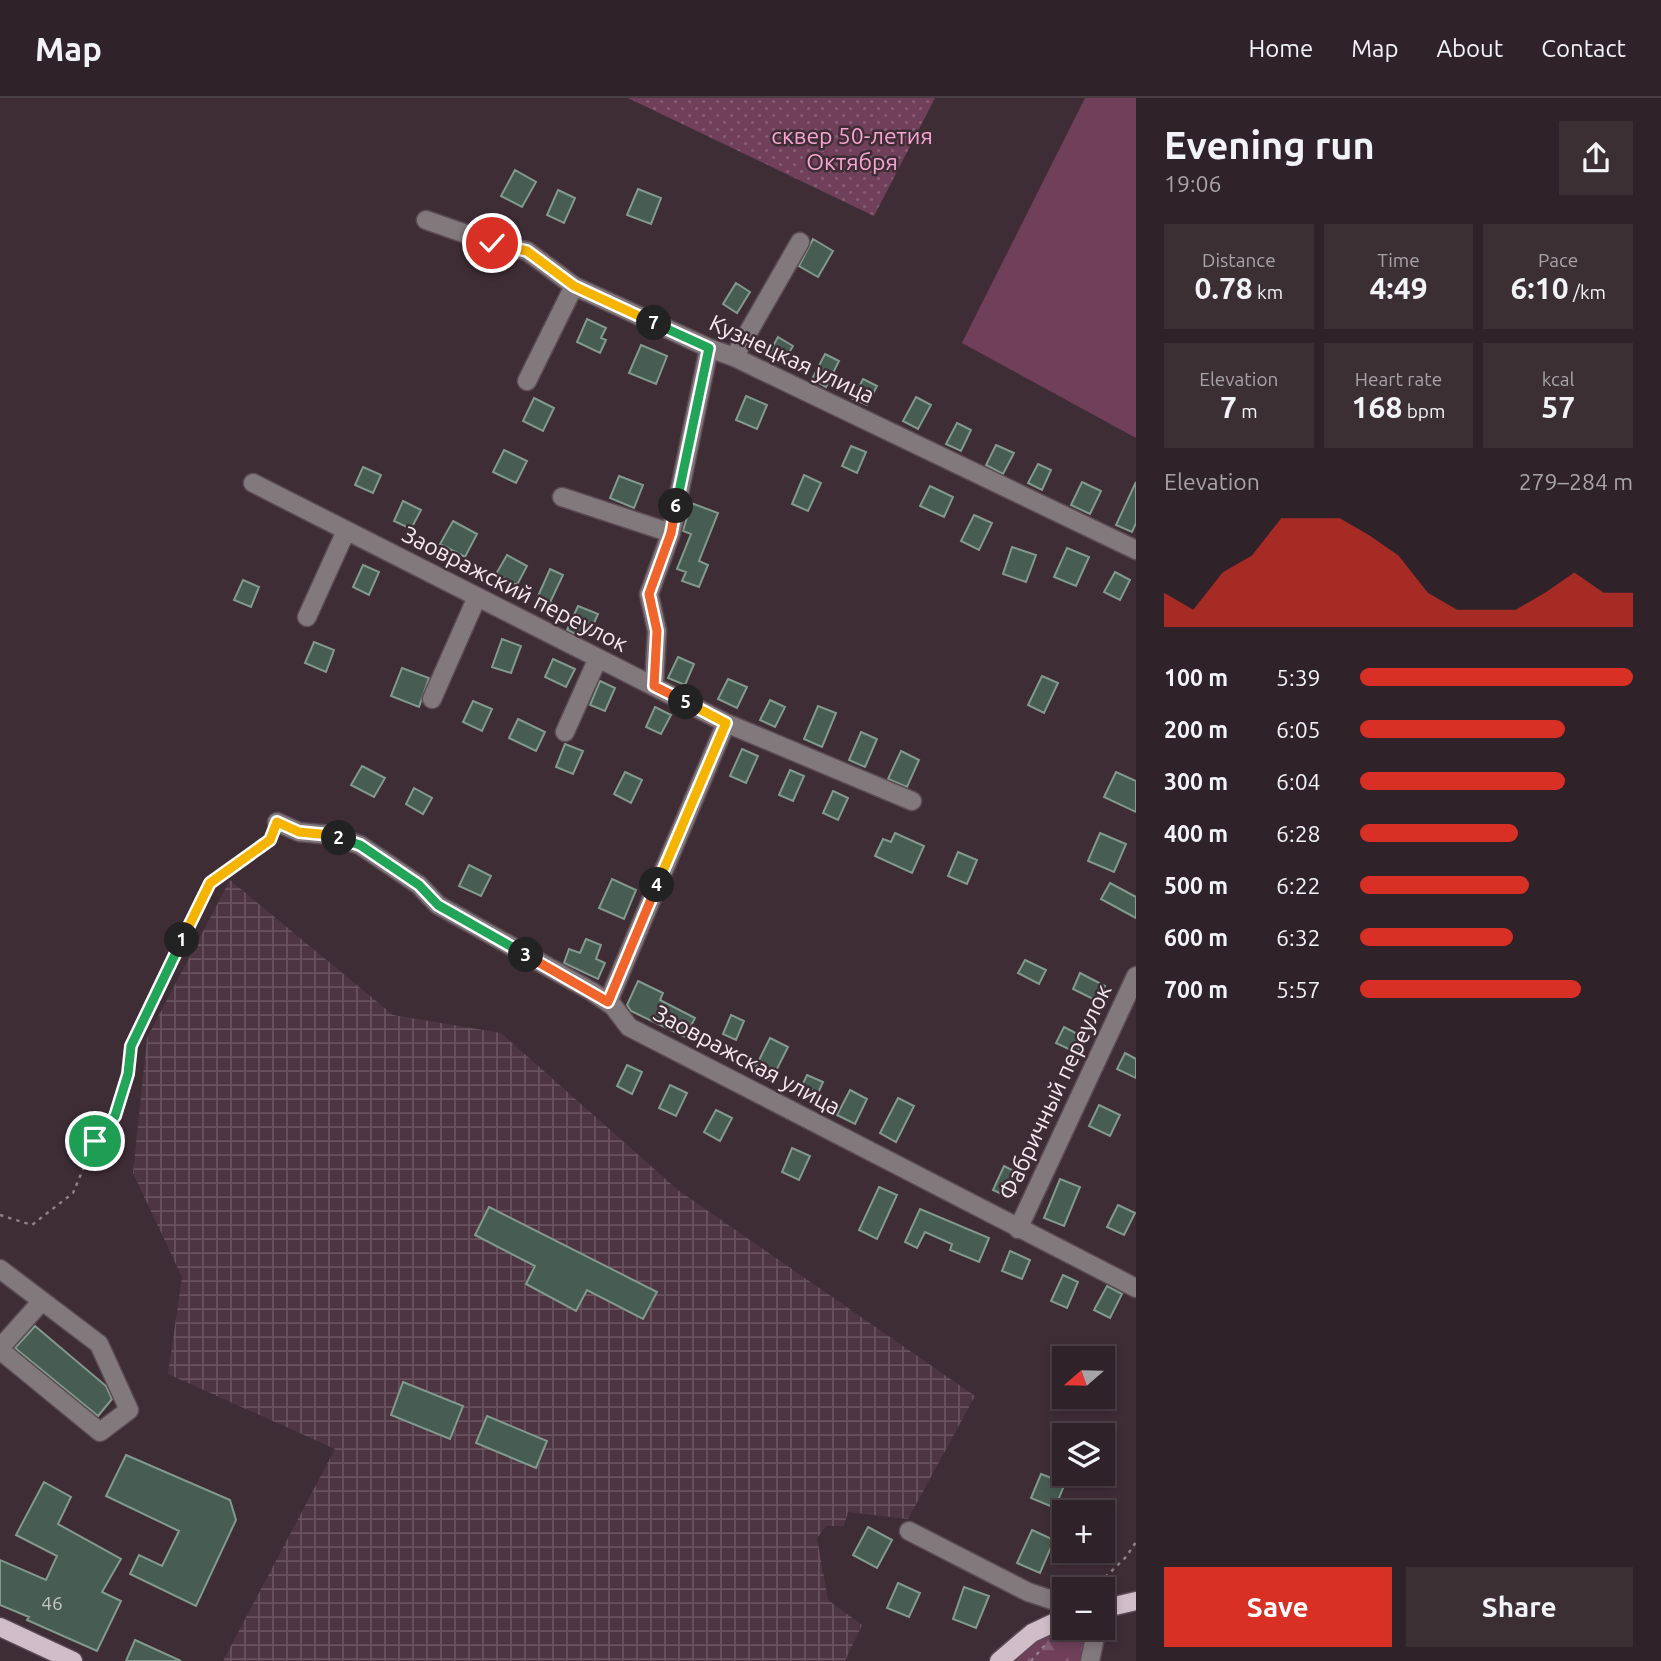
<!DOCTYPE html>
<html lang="en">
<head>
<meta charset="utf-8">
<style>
	:root { --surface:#2f2228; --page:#3b2f34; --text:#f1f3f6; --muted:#a7a4a8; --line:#4a3f45; --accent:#d93025 }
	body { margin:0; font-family:Ubuntu,sans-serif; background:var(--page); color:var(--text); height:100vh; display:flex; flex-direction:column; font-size:26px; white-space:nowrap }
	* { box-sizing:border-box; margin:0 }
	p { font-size:23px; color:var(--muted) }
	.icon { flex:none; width:38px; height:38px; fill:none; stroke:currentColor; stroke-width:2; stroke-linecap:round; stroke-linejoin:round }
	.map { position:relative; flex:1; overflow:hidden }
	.side { display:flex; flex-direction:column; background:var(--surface); width:525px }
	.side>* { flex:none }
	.needle { width:46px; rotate:250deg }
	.controls { position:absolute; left:1052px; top:1248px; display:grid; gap:14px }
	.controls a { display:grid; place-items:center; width:63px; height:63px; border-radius:0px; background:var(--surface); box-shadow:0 4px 10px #0003,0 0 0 2px var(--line); font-size:35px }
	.pin { position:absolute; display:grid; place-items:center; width:60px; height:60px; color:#fff; margin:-30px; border:4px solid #fff; border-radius:50%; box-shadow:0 2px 7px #0007 }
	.km { position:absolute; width:35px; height:35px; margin:-18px; border-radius:50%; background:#222; color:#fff; font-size:19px; line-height:35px; text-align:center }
	.round { display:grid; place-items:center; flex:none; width:74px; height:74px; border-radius:0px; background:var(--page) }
	.head { display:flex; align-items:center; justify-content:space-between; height:119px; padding:0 28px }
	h1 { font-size:38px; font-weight:700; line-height:52px }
	.stats { display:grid; grid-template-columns:repeat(3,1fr); gap:10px; height:119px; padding:7px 28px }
	.stats div { display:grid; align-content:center; border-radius:0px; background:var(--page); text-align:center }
	.stats b { font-size:30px; font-weight:700 }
	.stats small { font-size:19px; font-weight:400 }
	.stats p { font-size:19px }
	.chart { height:196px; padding:14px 28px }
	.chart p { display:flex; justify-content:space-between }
	.chart svg { width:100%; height:126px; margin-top:7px; fill:var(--accent); opacity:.7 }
	.button { display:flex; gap:14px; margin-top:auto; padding:14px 28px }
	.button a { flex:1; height:80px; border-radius:0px; background:var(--accent); color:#fff; font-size:28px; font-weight:700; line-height:80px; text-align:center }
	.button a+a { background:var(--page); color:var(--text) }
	ul { padding:0 28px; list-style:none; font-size:23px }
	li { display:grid; grid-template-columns:112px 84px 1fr; align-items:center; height:52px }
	li i { height:18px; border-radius:9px; background:var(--accent) }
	header { display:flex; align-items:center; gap:42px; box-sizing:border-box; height:98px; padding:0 35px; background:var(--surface); border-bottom:2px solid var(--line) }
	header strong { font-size:33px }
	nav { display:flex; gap:38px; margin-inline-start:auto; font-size:24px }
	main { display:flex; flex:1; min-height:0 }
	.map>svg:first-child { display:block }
</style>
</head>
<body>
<header>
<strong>Map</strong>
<nav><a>Home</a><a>Map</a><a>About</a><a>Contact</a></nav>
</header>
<main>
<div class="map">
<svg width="1136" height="1563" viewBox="0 0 1136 1563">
	<defs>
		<pattern id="industrial-grid" width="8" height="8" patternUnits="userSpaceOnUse" patternTransform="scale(1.75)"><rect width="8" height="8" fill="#4d3542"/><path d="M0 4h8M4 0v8" fill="none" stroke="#67525e"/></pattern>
		<pattern id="forest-firs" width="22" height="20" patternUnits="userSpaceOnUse" patternTransform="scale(1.75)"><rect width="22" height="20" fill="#70405b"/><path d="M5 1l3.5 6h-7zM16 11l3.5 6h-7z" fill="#855c73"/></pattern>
		<pattern id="park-dots" width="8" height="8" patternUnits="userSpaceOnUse" patternTransform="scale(1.75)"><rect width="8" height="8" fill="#70405b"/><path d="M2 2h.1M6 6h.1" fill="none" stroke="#855c73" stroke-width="1.8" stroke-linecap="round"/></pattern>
	</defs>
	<rect width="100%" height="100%" fill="#3f2d36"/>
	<path fill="url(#industrial-grid)" d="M 230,782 L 393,917 L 501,935 L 678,1092 L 975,1298 L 908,1421 L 848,1414 L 844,1428 L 826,1428 L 817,1440 L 828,1502 L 862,1527 L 845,1563 L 223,1563 L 335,1351 L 168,1276 L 182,1179 L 133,1075 L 147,940 Z"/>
	<path fill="url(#forest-firs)" d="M 1064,1530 L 1097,1530 L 1090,1563 L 999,1563 L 1032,1535 Z"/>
	<path fill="url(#park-dots)" d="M 628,0 L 935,0 L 874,118 Z"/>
	<path fill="#70405b" d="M 1085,0 L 1136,0 L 1136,340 L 962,245 Z"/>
	<path fill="#475c52" stroke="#82998d" stroke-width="2" d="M 515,72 L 536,84 L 522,109 L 501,98 Z
		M 638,91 L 661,100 L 651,126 L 627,117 Z
		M 558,92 L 575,100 L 564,125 L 547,117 Z
		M 813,141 L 833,153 L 818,179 L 799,168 Z
		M 736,185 L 750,194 L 737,215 L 723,206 Z
		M 587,221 L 606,230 L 601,240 L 606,242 L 600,255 L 577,244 Z
		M 778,239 L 793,248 L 783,265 L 768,257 Z
		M 641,247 L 667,258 L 656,286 L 629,275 Z
		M 825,256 L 839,263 L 826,289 L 812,281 Z
		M 863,281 L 877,288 L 867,307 L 853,301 Z
		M 746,298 L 767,307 L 757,331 L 736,322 Z
		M 916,299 L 931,307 L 918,331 L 903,323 Z
		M 534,300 L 554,310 L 543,333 L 523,323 Z
		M 957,325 L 971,332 L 961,353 L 946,346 Z
		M 996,347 L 1014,355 L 1003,376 L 986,367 Z
		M 851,348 L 866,354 L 857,375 L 842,368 Z
		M 504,352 L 527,363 L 516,385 L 493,374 Z
		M 1038,366 L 1051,372 L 1042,392 L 1028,385 Z
		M 363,369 L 381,377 L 373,395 L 355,387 Z
		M 804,377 L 821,385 L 808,413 L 792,406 Z
		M 619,378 L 643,387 L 634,410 L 610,400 Z
		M 1082,384 L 1101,393 L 1090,416 L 1071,407 Z
		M 1136,384 L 1136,425 L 1132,434 L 1116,427 Z
		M 930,388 L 953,399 L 944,419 L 920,408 Z
		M 403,403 L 421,412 L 411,431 L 394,423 Z
		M 691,405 L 718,415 L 699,463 L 708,467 L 699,489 L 682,483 L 686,474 L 677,471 L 691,436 L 683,433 Z
		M 974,417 L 992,425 L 979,452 L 961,443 Z
		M 453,423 L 477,436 L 465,459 L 440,446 Z
		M 1012,449 L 1036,457 L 1026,484 L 1003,476 Z
		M 1067,450 L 1089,459 L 1076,488 L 1054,479 Z
		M 507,457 L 527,468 L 517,487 L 496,476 Z
		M 363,467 L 379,474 L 369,497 L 353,489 Z
		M 550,471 L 563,477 L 547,511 L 535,505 Z
		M 1115,474 L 1130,482 L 1120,502 L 1104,494 Z
		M 243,482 L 259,489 L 251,509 L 234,502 Z
		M 578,508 L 598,516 L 589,536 L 584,534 L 581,539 L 567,532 Z
		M 502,541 L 521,548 L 511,575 L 492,569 Z
		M 314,544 L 334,552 L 326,574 L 305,565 Z
		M 678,559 L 694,566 L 685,587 L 668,580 Z
		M 553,561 L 575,571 L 566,589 L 545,579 Z
		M 402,570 L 429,580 L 419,609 L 391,598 Z
		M 1042,578 L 1058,585 L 1044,615 L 1028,607 Z
		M 728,581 L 747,589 L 737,610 L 718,601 Z
		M 600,583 L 615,590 L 605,613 L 590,607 Z
		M 770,602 L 785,609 L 775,629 L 760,622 Z
		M 473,603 L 492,611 L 482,633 L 463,624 Z
		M 818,608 L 836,615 L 822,649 L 804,641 Z
		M 655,609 L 671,617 L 661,636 L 646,629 Z
		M 518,621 L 545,634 L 536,653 L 509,640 Z
		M 861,634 L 877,641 L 865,669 L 849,662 Z
		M 565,646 L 583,653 L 573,676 L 556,669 Z
		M 742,651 L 758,658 L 746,685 L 730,678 Z
		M 901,653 L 919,662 L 907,689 L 888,681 Z
		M 362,668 L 385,680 L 374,699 L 351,687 Z
		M 790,672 L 804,678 L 793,703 L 779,697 Z
		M 625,674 L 642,682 L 631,705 L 614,696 Z
		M 1116,674 L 1136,683 L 1136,714 L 1104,699 Z
		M 414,690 L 432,700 L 423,716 L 406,706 Z
		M 833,693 L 848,700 L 838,722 L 823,715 Z
		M 895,735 L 924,748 L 912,775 L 875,758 L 883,741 L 891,744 Z
		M 1100,735 L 1126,746 L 1114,774 L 1088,763 Z
		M 958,754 L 977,762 L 967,786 L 948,778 Z
		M 469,767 L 491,778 L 481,798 L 459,788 Z
		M 612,781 L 636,792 L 624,821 L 599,810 Z
		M 1110,785 L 1136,799 L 1136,820 L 1101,801 Z
		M 586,841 L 601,847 L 596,861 L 605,865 L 598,881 L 564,865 L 569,851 L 580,855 Z
		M 1025,862 L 1046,872 L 1039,886 L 1018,875 Z
		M 1080,875 L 1105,888 L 1097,903 L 1073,891 Z
		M 638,883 L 663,895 L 660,902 L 695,920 L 685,939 L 631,913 L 627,907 Z
		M 731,917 L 744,923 L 736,942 L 723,936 Z
		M 1064,929 L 1085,940 L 1077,955 L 1056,945 Z
		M 770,940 L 788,949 L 771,983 L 753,974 Z
		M 1125,955 L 1136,961 L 1136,980 L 1117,971 Z
		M 627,967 L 642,974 L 632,996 L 617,988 Z
		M 807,977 L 823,984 L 814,1004 L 798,996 Z
		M 670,987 L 687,995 L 676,1018 L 659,1010 Z
		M 850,992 L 867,1001 L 855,1026 L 837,1017 Z
		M 898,1000 L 914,1008 L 896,1044 L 880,1035 Z
		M 1099,1007 L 1120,1017 L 1110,1038 L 1089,1028 Z
		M 716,1012 L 732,1020 L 720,1043 L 704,1034 Z
		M 792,1050 L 810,1058 L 799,1082 L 782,1074 Z
		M 1004,1068 L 1022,1077 L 1010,1100 L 993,1092 Z
		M 1060,1081 L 1080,1089 L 1064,1128 L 1044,1120 Z
		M 879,1089 L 897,1097 L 877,1141 L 859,1132 Z
		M 1118,1107 L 1135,1115 L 1124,1137 L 1107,1129 Z
		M 489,1109 L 657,1194 L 643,1221 L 587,1192 L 576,1213 L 526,1186 L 535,1168 L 475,1137 Z
		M 920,1111 L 989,1140 L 979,1164 L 950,1152 L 952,1146 L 925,1134 L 917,1150 L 905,1144 Z
		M 1010,1153 L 1030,1162 L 1022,1181 L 1002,1173 Z
		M 1063,1177 L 1078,1184 L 1067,1210 L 1051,1203 Z
		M 1107,1188 L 1122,1196 L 1110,1220 L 1094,1212 Z
		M 35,1228 L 106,1288 L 112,1301 L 98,1318 L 15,1250 Z
		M 403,1284 L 463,1308 L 450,1341 L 391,1317 Z
		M 487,1318 L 547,1343 L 536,1370 L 476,1345 Z
		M 126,1357 L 230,1402 L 236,1422 L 196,1508 L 130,1476 L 139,1457 L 162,1468 L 179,1433 L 106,1398 Z
		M 1041,1376 L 1065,1385 L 1055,1410 L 1031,1400 Z
		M 44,1384 L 71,1399 L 58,1426 L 121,1461 L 102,1494 L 121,1503 L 97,1553 L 27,1522 L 29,1519 L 0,1507 L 0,1462 L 46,1482 L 57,1458 L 16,1437 Z
		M 868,1429 L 892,1442 L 877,1470 L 853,1457 Z
		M 1032,1432 L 1054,1442 L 1040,1475 L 1017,1465 Z
		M 898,1485 L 920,1495 L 909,1519 L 887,1510 Z
		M 964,1489 L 989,1498 L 976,1530 L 953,1521 Z
		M 135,1542 L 181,1563 L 126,1563 Z"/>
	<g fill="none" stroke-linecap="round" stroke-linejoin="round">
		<defs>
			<path id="minor" d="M 426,122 L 492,145 L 527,153 L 574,188 L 709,250 L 734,259 L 1136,452
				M 734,259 L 800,144
				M 527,283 L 574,188
				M 253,385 L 726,625 L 912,703
				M 562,399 L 671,435
				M 307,519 L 346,433
				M 654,588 L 657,533 L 649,496 L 671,435 L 709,250
				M 432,601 L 477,499
				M 565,634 L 598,560
				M 277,724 L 299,734 L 330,737 L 360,747 L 419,787 L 438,807 L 591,893 L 613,908 L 629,929 L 1136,1190
				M 608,904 L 726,625
				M 1018,1131 L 1136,878
				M 0,1171 L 99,1246 L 129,1312 L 100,1334 L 0,1252
				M 0,1250 L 42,1203
				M 909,1433 L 1028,1494 L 1064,1506
				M 1090,1563 L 1097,1530"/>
			<path id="major" d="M 1102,1511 L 1136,1503
				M 0,1529 L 73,1563
				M 999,1563 L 1032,1535 L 1064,1520"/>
		</defs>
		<use href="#minor" stroke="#5c4b54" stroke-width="21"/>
		<use href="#major" stroke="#5c4b54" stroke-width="21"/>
		<path stroke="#8f7f87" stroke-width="2.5" stroke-dasharray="3.5 5" stroke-linecap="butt" d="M 0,1117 L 32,1127 L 73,1095 L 95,1043 L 115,1018 L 128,976 L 131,948 L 210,785 L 270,742 L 272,739
			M 1093,1491 L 1126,1459 L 1136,1444
			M 1031,1563 L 1045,1547"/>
		<use href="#minor" stroke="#82797d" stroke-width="18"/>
		<use href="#major" stroke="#d1bdc7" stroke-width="18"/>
	</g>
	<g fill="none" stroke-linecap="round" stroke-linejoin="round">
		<defs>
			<path id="split-1" d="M 95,1043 L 115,1018 L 128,976 L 131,948 L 182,842"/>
			<path id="split-2" d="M 182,842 L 210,785 L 270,742 L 277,724 L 299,734 L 330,737 L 339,740"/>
			<path id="split-3" d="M 339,740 L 360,747 L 419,787 L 438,807 L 526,857"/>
			<path id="split-4" d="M 526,857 L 608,904 L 657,787"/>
			<path id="split-5" d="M 657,787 L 726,625 L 686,604"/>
			<path id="split-6" d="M 676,408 L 671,435 L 649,496 L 657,533 L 654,588 L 686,604"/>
			<path id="split-7" d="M 654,225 L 709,250 L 676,408"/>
			<path id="split-8" d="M 492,145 L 527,153 L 574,188 L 654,225"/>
		</defs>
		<use href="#split-1" stroke="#fff" stroke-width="14"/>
		<use href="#split-2" stroke="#fff" stroke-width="14"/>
		<use href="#split-3" stroke="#fff" stroke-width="14"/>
		<use href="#split-4" stroke="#fff" stroke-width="14"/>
		<use href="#split-5" stroke="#fff" stroke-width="14"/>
		<use href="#split-6" stroke="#fff" stroke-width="14"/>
		<use href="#split-7" stroke="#fff" stroke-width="14"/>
		<use href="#split-8" stroke="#fff" stroke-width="14"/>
		<use href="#split-1" stroke="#22a559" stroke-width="9"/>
		<use href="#split-2" stroke="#f5b400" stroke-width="9"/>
		<use href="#split-3" stroke="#22a559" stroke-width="9"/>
		<use href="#split-4" stroke="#f0652b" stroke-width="9"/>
		<use href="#split-5" stroke="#f5b400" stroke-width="9"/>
		<use href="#split-6" stroke="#f0652b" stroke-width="9"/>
		<use href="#split-7" stroke="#22a559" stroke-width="9"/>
		<use href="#split-8" stroke="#f5b400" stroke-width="9"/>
	</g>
	<g text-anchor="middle" stroke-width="5" stroke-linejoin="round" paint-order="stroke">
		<g font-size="19" fill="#cac6c8">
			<text x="52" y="1512">46</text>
		</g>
		<g font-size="23" fill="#f8a4d2" stroke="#3f2d36">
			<text x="852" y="46">сквер 50-летия<tspan x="852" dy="26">Октября</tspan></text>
		</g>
		<g font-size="23" fill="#f6eaf0" stroke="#3f2d36">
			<text transform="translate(792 261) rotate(25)" y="8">Кузнецкая улица</text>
			<text transform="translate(515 491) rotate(27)" y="8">Заовражский переулок</text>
			<text transform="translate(747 962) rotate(28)" y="8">Заовражская улица</text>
			<text transform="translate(1055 994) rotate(-65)" y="8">Фабричный переулок</text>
		</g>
	</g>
</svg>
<div class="controls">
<a><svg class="needle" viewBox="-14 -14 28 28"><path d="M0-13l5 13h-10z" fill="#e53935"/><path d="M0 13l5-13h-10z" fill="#a7a4a8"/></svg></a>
<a><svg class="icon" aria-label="layers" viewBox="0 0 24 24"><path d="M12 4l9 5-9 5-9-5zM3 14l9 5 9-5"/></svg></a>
<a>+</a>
<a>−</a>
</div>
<div class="pin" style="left:95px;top:1043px;background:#1e9e55"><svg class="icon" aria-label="arrive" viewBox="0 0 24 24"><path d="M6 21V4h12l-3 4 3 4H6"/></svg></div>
<div class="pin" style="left:492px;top:145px;background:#d93025"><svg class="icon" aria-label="check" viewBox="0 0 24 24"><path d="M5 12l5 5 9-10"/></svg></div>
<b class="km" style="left:182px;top:842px">1</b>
<b class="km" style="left:339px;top:740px">2</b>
<b class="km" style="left:526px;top:857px">3</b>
<b class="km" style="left:657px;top:787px">4</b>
<b class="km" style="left:686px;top:604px">5</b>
<b class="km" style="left:676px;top:408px">6</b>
<b class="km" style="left:654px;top:225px">7</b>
</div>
<section class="side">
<div class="head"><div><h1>Evening run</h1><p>19:06</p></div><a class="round"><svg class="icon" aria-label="share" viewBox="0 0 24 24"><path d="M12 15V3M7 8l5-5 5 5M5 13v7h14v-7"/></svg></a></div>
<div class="stats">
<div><p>Distance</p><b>0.78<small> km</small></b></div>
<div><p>Time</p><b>4:49</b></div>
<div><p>Pace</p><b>6:10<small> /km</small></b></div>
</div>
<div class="stats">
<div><p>Elevation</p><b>7<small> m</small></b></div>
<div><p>Heart rate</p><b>168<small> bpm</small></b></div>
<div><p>kcal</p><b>57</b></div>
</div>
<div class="chart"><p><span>Elevation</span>279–284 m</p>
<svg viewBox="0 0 160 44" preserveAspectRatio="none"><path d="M0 44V32L10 38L20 25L30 19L40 6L50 6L60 6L70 12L80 19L90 32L100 38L110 38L120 38L130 32L140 25L150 32L160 32V44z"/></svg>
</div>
<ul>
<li><b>100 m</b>5:39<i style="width:100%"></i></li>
<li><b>200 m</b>6:05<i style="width:75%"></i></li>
<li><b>300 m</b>6:04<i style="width:75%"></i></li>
<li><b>400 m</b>6:28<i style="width:58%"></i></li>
<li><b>500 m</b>6:22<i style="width:62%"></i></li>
<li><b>600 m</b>6:32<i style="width:56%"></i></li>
<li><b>700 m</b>5:57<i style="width:81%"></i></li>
</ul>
<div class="button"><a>Save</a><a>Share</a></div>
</section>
</main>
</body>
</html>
